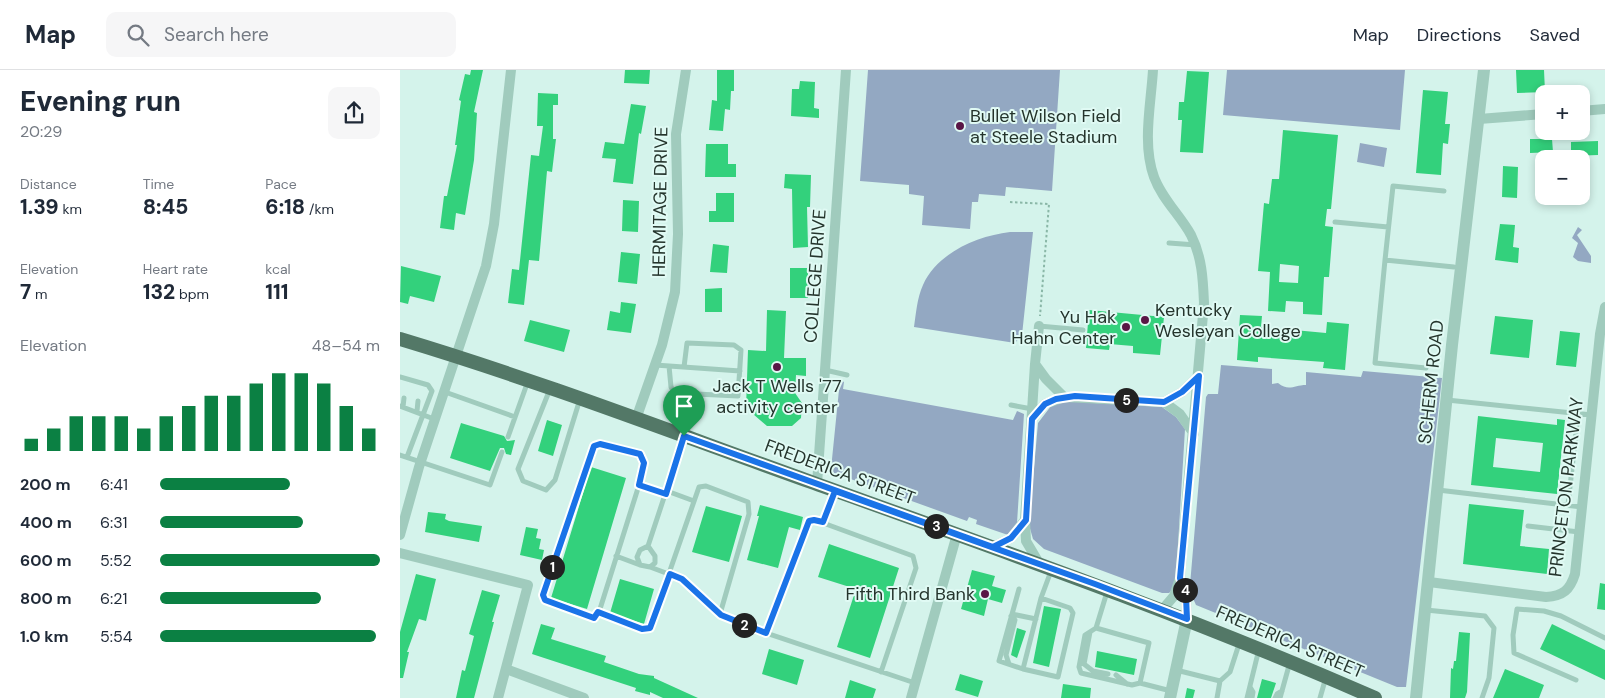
<!DOCTYPE html>
<html lang="en">
<head>
<meta charset="utf-8">
<style>
	:root { --surface:#fff; --page:#f6f6f7; --text:#1f2937; --muted:#747a83; --line:#e0e1e3; --accent:#0b8043 }
	body { margin:0; font-family:"DM Sans",sans-serif; background:var(--page); color:var(--text); height:100vh; display:flex; flex-direction:column; font-size:19px; white-space:nowrap }
	* { box-sizing:border-box; margin:0 }
	p { font-size:16px; color:var(--muted) }
	.icon { flex:none; width:28px; height:28px; fill:none; stroke:currentColor; stroke-width:2; stroke-linecap:round; stroke-linejoin:round }
	.map { position:relative; flex:1; overflow:hidden }
	.panel { display:flex; flex-direction:column; background:var(--surface); width:400px }
	.panel>* { flex:none }
	.controls { position:absolute; left:1135px; top:15px; display:grid; gap:10px }
	.controls a { display:grid; place-items:center; width:55px; height:55px; border-radius:10px; background:var(--surface); box-shadow:0 2px 8px #0003; font-size:25px }
	.pin { position:absolute; display:grid; place-items:center; width:42px; height:42px; color:#fff; margin:-51px -21px; border-radius:50% 50% 50% 0; rotate:-45deg; box-shadow:0 0 5px #0007 }
	.pin .icon { rotate:45deg }
	.km { position:absolute; width:25px; height:25px; margin:-12px; border-radius:50%; background:#222; color:#fff; font-size:14px; line-height:25px; text-align:center }
	.round { display:grid; place-items:center; flex:none; width:52px; height:52px; border-radius:10px; background:var(--page) }
	.headline { display:flex; align-items:center; justify-content:space-between; height:85px; padding:0 20px }
	h1 { font-size:28px; font-weight:800; line-height:38px }
	.metrics { display:grid; grid-template-columns:repeat(3,1fr); gap:8px; height:85px; padding:5px 20px }
	.metrics div { display:grid; align-content:center }
	.metrics b { font-size:21px; font-weight:800 }
	.metrics small { font-size:14px; font-weight:400 }
	.metrics p { font-size:14px }
	.chart { height:140px; padding:10px 20px }
	.chart p { display:flex; justify-content:space-between }
	.chart svg { width:100%; height:90px; margin-top:5px; stroke:var(--accent); stroke-width:6 }
	ul { padding:0 20px; list-style:none; font-size:16px }
	li { display:grid; grid-template-columns:80px 60px 1fr; align-items:center; height:38px }
	li i { height:12px; border-radius:6px; background:var(--accent) }
	header { display:flex; align-items:center; gap:30px; box-sizing:border-box; height:70px; padding:0 25px; background:var(--surface); border-bottom:1px solid var(--line) }
	header strong { font-size:24px }
	nav { display:flex; gap:28px; margin-inline-start:auto; font-size:18px }
	.search { width:350px; height:45px; background:var(--page); display:flex; align-items:center; gap:12px; box-sizing:border-box; padding:0 18px; border-radius:10px; color:var(--muted); font-size:19px }
	main { display:flex; flex:1; min-height:0 }
	.map>svg:first-child { display:block }
</style>
</head>
<body>
<header>
<strong>Map</strong>
<div class="search"><svg class="icon" aria-label="search" viewBox="0 0 24 24"><circle cx="10" cy="10" r="6"/><path d="M15 15l6 6"/></svg>Search here</div>
<nav><a>Map</a><a>Directions</a><a>Saved</a></nav>
</header>
<main>
<section class="panel">
<div class="headline"><div><h1>Evening run</h1><p>20:29</p></div><a class="round"><svg class="icon" aria-label="share" viewBox="0 0 24 24"><path d="M12 15V3M7 8l5-5 5 5M5 13v7h14v-7"/></svg></a></div>
<div class="metrics">
<div><p>Distance</p><b>1.39<small> km</small></b></div>
<div><p>Time</p><b>8:45</b></div>
<div><p>Pace</p><b>6:18<small> /km</small></b></div>
</div>
<div class="metrics">
<div><p>Elevation</p><b>7<small> m</small></b></div>
<div><p>Heart rate</p><b>132<small> bpm</small></b></div>
<div><p>kcal</p><b>111</b></div>
</div>
<div class="chart"><p><span>Elevation</span>48–54 m</p>
<svg viewBox="0 0 160 44" preserveAspectRatio="none"><path d="M5 44V38M15 44V33M25 44V27M35 44V27M45 44V27M55 44V33M65 44V27M75 44V22M85 44V17M95 44V17M105 44V11M115 44V6M125 44V6M135 44V11M145 44V22M155 44V33"/></svg>
</div>
<ul>
<li><b>200 m</b>6:41<i style="width:59%"></i></li>
<li><b>400 m</b>6:31<i style="width:65%"></i></li>
<li><b>600 m</b>5:52<i style="width:100%"></i></li>
<li><b>800 m</b>6:21<i style="width:73%"></i></li>
<li><b>1.0 km</b>5:54<i style="width:98%"></i></li>
</ul>
</section>
<div class="map">
<svg width="1205" height="628" viewBox="0 0 1205 628">
	<rect width="100%" height="100%" fill="#d4f3eb"/>
	<path fill="#93a8c2" d="M 468,0 L 660,0 L 652,121 L 606,117 L 605,126 L 579,124 L 578,132 L 572,132 L 570,159 L 522,155 L 524,126 L 509,124 L 509,115 L 460,111 Z
		M 827,0 L 1005,0 L 1000,60 L 823,45 Z
		M 960,73 L 987,78 L 984,97 L 957,92 Z
		M 1178,157 L 1182,160 L 1177,165 L 1191,186 L 1191,193 L 1178,191 L 1173,187 L 1178,173 L 1172,168 Z
		M 610,162 L 633,162 L 622,265 L 615,273 L 514,257 C 516,244 517,228 523,215 C 537,183 577,166 610,162 Z
		M 821,295 L 872,299 L 872,314 L 878,313 C 889,322 894,315 906,315 L 906,302 L 961,307 L 963,301 L 1042,308 L 1006,617 L 997,617 L 796,535 L 791,524 L 790,515 L 806,327 L 808,324 L 818,324 Z
		M 440,310 L 444,312 L 443,319 L 613,350 L 617,341 L 624,344 L 617,453 L 608,465 L 576,454 L 577,450 L 569,447 L 567,451 L 434,403 L 431,399 Z
		M 660,331 L 762,337 L 776,347 L 785,359 L 776,508 L 772,520 L 769,523 L 762,523 L 644,479 L 633,469 L 629,455 L 638,353 L 651,336 Z"/>
	<path fill="#33d17c" fill-rule="evenodd" d="M 71,0 L 83,0 L 74,42 L 77,43 L 74,90 L 65,145 L 56,143 L 54,160 L 40,158 L 44,126 L 47,126 L 57,75 L 55,75 L 61,31 L 59,30 L 65,4 L 70,5 Z
		M 225,0 L 250,0 L 249,14 L 224,13 Z
		M 317,0 L 334,0 L 334,21 L 331,21 L 330,40 L 325,39 L 323,61 L 309,60 L 312,30 L 317,31 Z
		M 1116,0 L 1144,0 L 1145,22 L 1117,23 Z
		M 787,1 L 809,2 L 803,83 L 780,82 L 782,50 L 778,50 L 779,32 L 784,32 Z
		M 400,11 L 415,12 L 414,38 L 419,39 L 419,48 L 391,46 L 392,19 L 399,19 Z
		M 1023,20 L 1048,22 L 1045,54 L 1050,54 L 1048,74 L 1043,73 L 1041,105 L 1016,103 Z
		M 138,23 L 158,24 L 158,35 L 153,35 L 153,69 L 156,69 L 152,102 L 147,101 L 139,191 L 129,190 L 124,235 L 108,233 L 112,199 L 119,200 L 131,85 L 139,86 L 143,56 L 137,56 Z
		M 231,34 L 246,36 L 241,64 L 239,63 L 233,114 L 213,112 L 216,89 L 202,88 L 205,72 L 224,74 Z
		M 883,60 L 938,65 L 931,139 L 927,139 L 925,156 L 933,157 L 929,207 L 924,207 L 922,245 L 903,244 L 903,232 L 886,231 L 885,242 L 868,241 L 870,202 L 858,201 L 864,133 L 869,134 L 872,109 L 879,109 ZM 880,194 L 899,196 L 898,213 L 879,212 Z
		M 1130,69 L 1152,69 L 1153,82 L 1130,83 Z
		M 1198,71 L 1198,85 L 1171,86 L 1171,72 Z
		M 306,74 L 328,74 L 328,94 L 336,94 L 336,107 L 305,107 Z
		M 1103,96 L 1118,97 L 1117,128 L 1102,127 Z
		M 385,104 L 411,105 L 410,137 L 407,137 L 408,177 L 393,178 L 392,119 L 384,118 Z
		M 316,123 L 334,123 L 334,152 L 309,152 L 309,141 L 316,141 Z
		M 223,130 L 239,131 L 238,162 L 222,161 Z
		M 1100,154 L 1115,155 L 1113,177 L 1119,178 L 1118,193 L 1095,190 Z
		M 313,174 L 329,176 L 327,203 L 310,202 Z
		M 221,182 L 240,184 L 237,214 L 218,212 Z
		M 1,196 L 41,206 L 34,232 L 10,226 L 8,234 L 0,232 Z
		M 390,198 L 408,198 L 408,228 L 390,228 Z
		M 322,218 L 322,242 L 305,242 L 305,219 Z
		M 221,232 L 236,234 L 231,263 L 207,260 L 210,241 L 220,243 Z
		M 367,240 L 386,241 L 384,288 L 406,288 L 406,306 L 396,305 L 395,323 L 402,333 L 401,348 L 392,356 L 367,356 L 346,338 L 348,280 L 366,281 Z
		M 689,240 L 764,247 L 760,285 L 733,283 L 733,276 L 721,275 L 710,274 L 709,280 L 686,278 Z
		M 840,245 L 862,246 L 861,257 L 926,263 L 927,252 L 949,254 L 945,300 L 923,298 L 924,292 L 858,287 L 858,292 L 837,290 Z
		M 1095,246 L 1133,250 L 1129,288 L 1090,284 Z
		M 130,250 L 170,260 L 164,282 L 124,271 Z
		M 1160,261 L 1180,263 L 1176,297 L 1156,295 Z
		M 1078,346 L 1157,355 L 1157,349 L 1165,350 L 1157,424 L 1071,415 ZM 1096,368 L 1143,373 L 1140,402 L 1093,397 Z
		M 147,350 L 162,355 L 153,386 L 138,381 Z
		M 61,353 L 104,366 L 107,371 L 115,370 L 111,385 L 106,384 L 104,378 L 100,378 L 90,401 L 50,388 Z
		M 191,397 L 226,408 L 187,539 L 151,528 Z
		M 1069,434 L 1124,440 L 1120,476 L 1149,479 L 1147,504 L 1063,494 Z
		M 360,435 L 403,447 L 400,460 L 389,457 L 378,498 L 347,490 L 359,446 L 357,446 Z
		M 306,436 L 342,446 L 329,492 L 292,482 Z
		M 28,442 L 46,444 L 45,449 L 49,451 L 82,456 L 79,472 L 25,462 Z
		M 126,457 L 138,459 L 136,468 L 141,469 L 139,479 L 144,480 L 142,490 L 120,485 Z
		M 429,474 L 499,498 L 470,588 L 437,577 L 456,519 L 418,507 Z
		M 572,500 L 595,506 L 592,516 L 606,520 L 602,533 L 588,529 L 584,546 L 561,539 Z
		M 16,504 L 36,509 L 26,551 L 19,549 L 7,582 L 9,582 L 3,608 L 0,608 L 0,562 Z
		M 220,509 L 254,519 L 244,554 L 210,543 Z
		M 1200,513 L 1205,514 L 1205,540 L 1197,539 Z
		M 82,520 L 100,525 L 92,552 L 94,552 L 74,628 L 56,628 L 62,600 L 65,601 L 74,566 L 69,564 Z
		M 644,536 L 661,539 L 649,597 L 633,593 Z
		M 141,554 L 155,558 L 151,569 L 206,586 L 204,592 L 239,604 L 254,606 L 254,608 L 298,628 L 263,628 L 250,622 L 250,625 L 235,621 L 236,618 L 132,584 Z
		M 1152,554 L 1205,580 L 1205,610 L 1140,579 Z
		M 617,558 L 626,561 L 617,588 L 611,585 Z
		M 1059,562 L 1070,563 L 1067,622 L 1065,628 L 1050,628 L 1051,598 L 1053,599 L 1054,591 L 1056,591 Z
		M 369,579 L 404,590 L 397,615 L 362,604 Z
		M 697,581 L 737,589 L 734,605 L 695,597 Z
		M 1105,599 L 1144,615 L 1139,628 L 1093,628 Z
		M 560,604 L 583,611 L 578,627 L 555,620 Z
		M 862,609 L 876,613 L 871,628 L 857,628 Z
		M 450,610 L 476,619 L 473,628 L 445,628 Z
		M 663,614 L 691,618 L 690,628 L 661,628 Z
		M 787,618 L 795,620 L 793,628 L 785,628 Z"/>
	<g fill="none" stroke-linecap="round" stroke-linejoin="round">
		<path stroke="#8ab7a7" stroke-width="2" stroke-dasharray="2.5 2.5" stroke-linecap="butt" d="M 610,132 L 649,134 L 640,246"/>
		<path stroke="#a0cbbd" stroke-width="5" d="M 935,152 L 988,157
			M 769,173 L 796,175
			M 985,190 L 993,116 L 1044,121
			M 639,256 L 683,260
			M 255,295 L 340,301
			M 269,296 L 271,317 L 275,323 L 338,326 L 341,280 L 334,275 L 287,273 L 284,297
			M 1026,298 L 975,293 L 985,190 L 1054,197
			M 425,300 L 447,305
			M 0,307 L 28,315 L 32,321 L 7,387
			M 150,319 L 118,399 L 123,411 L 146,420 L 155,410 L 180,329
			M 45,322 L 115,347
			M 1047,330 L 1192,345
			M 611,335 L 632,339
			M 0,336 L 34,349
			M 3,337 L 4,328
			M 17,341 L 18,331
			M 108,367 L 128,311
			M 0,385 L 90,415 L 102,382
			M 239,415 L 200,539 L 193,548 L 145,530 L 143,525 L 194,375 L 200,374 L 240,384 L 244,393 L 239,415 L 265,424
			M 1038,420 L 1182,437
			M 267,421 L 294,431
			M 1168,435 L 1178,344
			M 423,453 L 435,421
			M 1128,456 L 1179,462
			M 248,476 L 255,486 L 255,493 L 250,497 L 240,495 L 237,487 L 240,480 L 248,476 L 284,367
			M 216,486 L 240,495
			M 250,497 L 282,509 L 321,545 L 342,555 L 515,613
			M 619,519 L 599,591 L 623,599
			M 707,522 L 696,558 L 749,573 L 740,613 L 771,621
			M 641,528 L 670,538 L 673,543 L 658,607 L 623,599 L 641,528 L 651,501
			M 1026,540 L 1085,546 L 1094,558 L 1089,608 L 1082,628
			M 197,543 L 243,559 L 250,558 L 299,417 L 306,416 L 348,432 L 349,444 L 320,544
			M 612,544 L 636,549
			M 696,558 L 685,565 L 679,597 L 681,603 L 732,615 L 740,613
			M 690,562 L 684,594 L 693,601 L 708,604
			M 366,563 L 409,451 L 415,450 L 513,486 L 516,498 L 481,602
			M 609,594 L 606,585 L 615,550 L 611,546
			M 776,600 L 820,611 L 830,602 L 840,571
			M 716,605 L 727,614
			M 1176,610 L 1114,583 L 1113,565 L 1117,539 L 1144,541 L 1161,546 L 1205,568
			M 850,617 L 853,622 L 852,628
			M 817,628 L 820,611
			M 847,628 L 859,579
			M 875,628 L 877,624 L 882,621
			M 880,628 L 890,592
			M 920,628 L 926,607"/>
		<path stroke="#a0cbbd" stroke-width="10" d="M 753,0 C 751,34 742,74 754,107 C 762,129 780,145 791,165 C 802,187 803,209 804,233 L 780,508 L 786,527 L 787,549
			M 1181,41 L 1205,39
			M 1079,49 L 1144,44
			M 639,256 L 635,294 L 646,309 L 664,327 L 764,332 L 782,322 L 799,306
			M 764,332 L 780,344 L 794,364
			M 236,349 L 262,275 L 275,222 L 278,164 L 276,64 L 286,0
			M 632,349 L 645,334 L 664,327
			M 417,414 L 446,0
			M 625,450 L 626,471 L 639,493
			M 0,465 L 19,397 L 86,196 L 94,154 L 111,0
			M 593,477 L 611,468 L 625,450 L 635,294
			M 0,483 L 128,515 L 98,628
			M 1029,512 L 1146,527 C 1163,526 1170,520 1175,504 L 1200,264 L 1205,237
			M 762,540 L 774,526 L 780,508
			M 106,599 L 184,628
			M 511,628 L 557,464"/>
		<path stroke="#a0cbbd" stroke-width="12" d="M 770,628 L 787,549
			M 1016,628 L 1052,275 L 1084,0"/>
		<path stroke="#537867" stroke-width="14" d="M 0,269 C 140,311 277,364 414,413 C 603,481 791,547 975,628"/>
	</g>
	<g fill="none" stroke-linecap="round" stroke-linejoin="round">
		<defs>
			<path id="route" d="M 284,366 L 266,424 L 239,415 L 244,393 L 240,384 L 200,374 L 194,376 L 143,525 L 145,530 L 194,548 L 198,542 L 242,559 L 250,558 L 270,504 L 282,509 L 321,545 L 366,563 L 409,451 L 414,450 L 423,452 L 435,421 L 695,514 L 787,549 L 786,527 L 780,508 L 799,306 L 782,322 L 764,332 L 675,326 L 656,329 L 645,334 L 632,349 L 626,450 L 611,468 L 593,477 L 284,366"/>
		</defs>
		<use href="#route" stroke="#fff" stroke-width="10"/>
		<use href="#route" stroke="#1a73e8" stroke-width="6"/>
	</g>
	<g fill="#591645" stroke="#e0faf4" stroke-width="2">
		<circle cx="560" cy="56" r="5"/>
		<circle cx="745" cy="250" r="5"/>
		<circle cx="726" cy="257" r="5"/>
		<circle cx="377" cy="297" r="5"/>
		<circle cx="585" cy="524" r="5"/>
	</g>
	<g text-anchor="middle" stroke-width="4" stroke-linejoin="round" paint-order="stroke">
		<g font-size="18" fill="#24342c" stroke="#e0faf4" text-anchor="start">
			<text x="570" y="52">Bullet Wilson Field<tspan x="570" dy="21">at Steele Stadium</tspan></text>
			<text x="755" y="246">Kentucky<tspan x="755" dy="21">Wesleyan College</tspan></text>
			<text x="716" y="253" text-anchor="end">Yu Hak<tspan x="716" dy="21">Hahn Center</tspan></text>
			<text x="377" y="322" text-anchor="middle">Jack T Wells '77<tspan x="377" dy="21">activity center</tspan></text>
			<text x="575" y="530" text-anchor="end">Fifth Third Bank</text>
		</g>
		<g font-size="18" fill="#24342c" stroke="#e0faf4">
			<text transform="translate(260 132) rotate(-89)" y="6">HERMITAGE DRIVE</text>
			<text transform="translate(415 206) rotate(-86)" y="6">COLLEGE DRIVE</text>
			<text transform="translate(1031 312) rotate(-84)" y="6">SCHERM ROAD</text>
			<text transform="translate(440 402) rotate(20)" y="6">FREDERICA STREET</text>
			<text transform="translate(1166 417) rotate(-83)" y="6">PRINCETON PARKWAY</text>
			<text transform="translate(890 572) rotate(23)" y="6">FREDERICA STREET</text>
		</g>
	</g>
</svg>
<div class="controls">
<a>+</a>
<a>−</a>
</div>
<div class="pin" style="left:284px;top:366px;background:#1e9e55"><svg class="icon" aria-label="arrive" viewBox="0 0 24 24"><path d="M6 21V4h12l-3 4 3 4H6"/></svg></div>
<b class="km" style="left:152px;top:497px">1</b>
<b class="km" style="left:344px;top:555px">2</b>
<b class="km" style="left:536px;top:456px">3</b>
<b class="km" style="left:785px;top:520px">4</b>
<b class="km" style="left:726px;top:330px">5</b>
</div>
</main>
</body>
</html>
